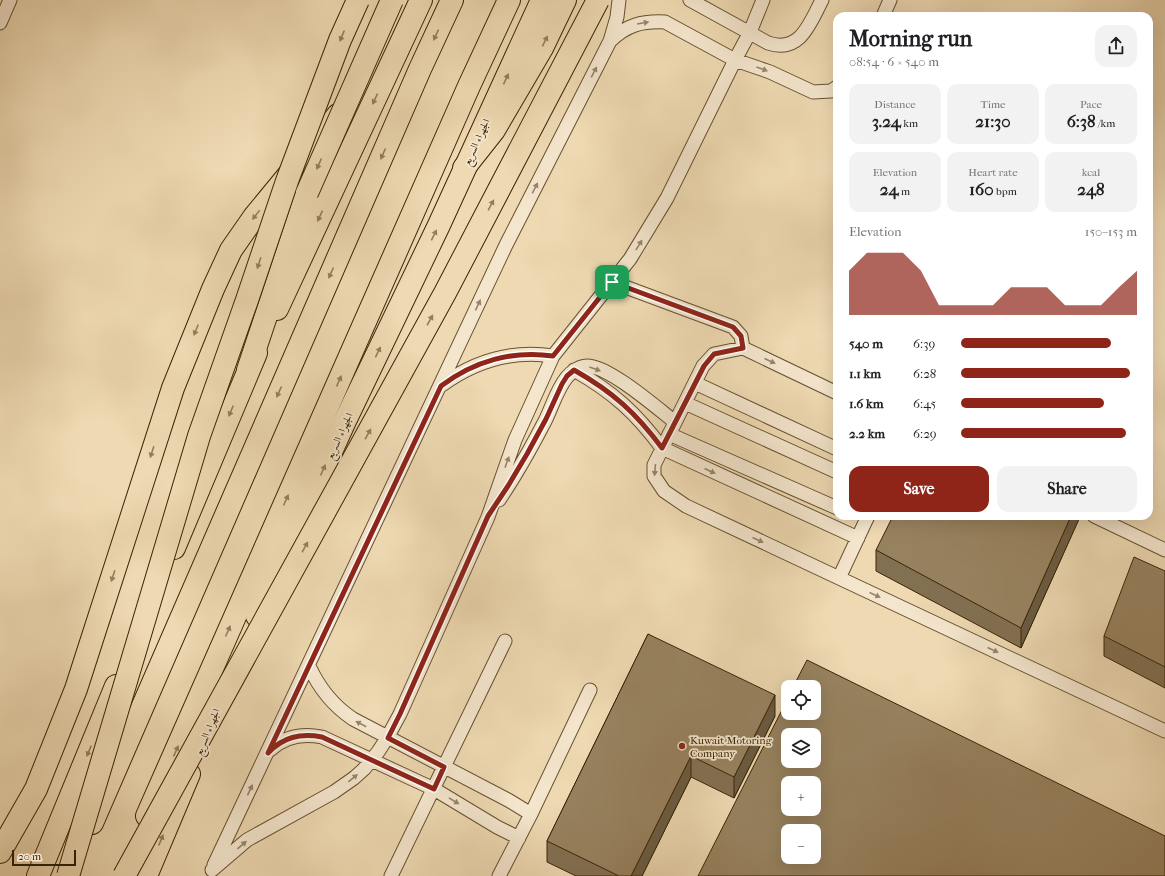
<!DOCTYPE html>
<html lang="en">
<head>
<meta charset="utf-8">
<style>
	:root { --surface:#fff; --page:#f2f2f2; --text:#202124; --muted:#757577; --accent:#8f2418 }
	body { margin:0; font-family:"IM FELL French Canon",Amiri,serif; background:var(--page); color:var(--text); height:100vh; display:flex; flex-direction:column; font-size:15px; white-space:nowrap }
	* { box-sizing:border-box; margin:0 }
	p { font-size:13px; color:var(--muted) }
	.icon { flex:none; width:22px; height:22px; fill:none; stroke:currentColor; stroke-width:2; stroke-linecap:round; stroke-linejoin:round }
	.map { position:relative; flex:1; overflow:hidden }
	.side { position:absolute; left:833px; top:12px; width:320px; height:508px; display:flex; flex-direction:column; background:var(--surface); border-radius:12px; box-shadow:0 4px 16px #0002 }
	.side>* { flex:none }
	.tools { position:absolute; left:781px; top:680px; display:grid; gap:8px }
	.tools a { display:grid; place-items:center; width:40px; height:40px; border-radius:8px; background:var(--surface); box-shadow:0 4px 16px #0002; font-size:20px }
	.scale { position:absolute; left:12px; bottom:10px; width:64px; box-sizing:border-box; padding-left:4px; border:2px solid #392405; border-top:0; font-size:11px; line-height:14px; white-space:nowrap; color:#392405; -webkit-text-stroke:3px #f4e6cd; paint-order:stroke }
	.pin { position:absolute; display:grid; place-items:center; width:34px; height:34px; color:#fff; margin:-17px; border-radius:8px; box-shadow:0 2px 6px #0006 }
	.round { display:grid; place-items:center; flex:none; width:42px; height:42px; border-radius:12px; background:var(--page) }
	.head { display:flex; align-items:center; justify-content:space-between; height:68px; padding:0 16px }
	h1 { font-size:22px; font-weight:800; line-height:30px }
	.figures { display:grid; grid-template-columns:repeat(3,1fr); gap:6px; height:68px; padding:4px 16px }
	.figures div { display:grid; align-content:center; border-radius:10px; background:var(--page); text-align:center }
	.figures b { font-size:17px; font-weight:800 }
	.figures small { font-size:11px; font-weight:400 }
	.figures p { font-size:11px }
	.chart { height:112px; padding:8px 16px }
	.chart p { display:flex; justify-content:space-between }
	.chart svg { width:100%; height:72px; margin-top:4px; fill:var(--accent); opacity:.7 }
	.action { display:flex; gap:8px; margin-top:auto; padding:8px 16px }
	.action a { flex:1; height:46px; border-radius:12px; background:var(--accent); color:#fff; font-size:16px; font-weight:800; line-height:46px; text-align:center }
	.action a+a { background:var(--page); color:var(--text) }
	ul { padding:0 16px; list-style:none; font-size:13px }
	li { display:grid; grid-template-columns:64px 48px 1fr; align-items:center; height:30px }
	li i { height:10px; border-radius:5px; background:var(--accent) }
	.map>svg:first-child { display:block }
</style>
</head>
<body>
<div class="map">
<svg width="1165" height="876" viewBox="0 0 1165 876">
	<rect width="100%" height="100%" fill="#eed9b2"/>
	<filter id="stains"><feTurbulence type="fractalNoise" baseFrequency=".005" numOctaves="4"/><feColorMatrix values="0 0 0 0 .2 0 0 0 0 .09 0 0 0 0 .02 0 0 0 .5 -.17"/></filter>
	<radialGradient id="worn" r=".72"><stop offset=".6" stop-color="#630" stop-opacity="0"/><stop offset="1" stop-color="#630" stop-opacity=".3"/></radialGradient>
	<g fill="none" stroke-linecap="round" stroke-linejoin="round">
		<defs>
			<path id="lane" d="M 690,0 L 768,43 C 800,54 810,23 822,0
				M 883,16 L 890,0
				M 0,23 L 10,0
				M 610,41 C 627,25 641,21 665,22 L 735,60 L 770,72 L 813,92 L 831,91 L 837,87
				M 612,282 L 733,327 L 741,336 L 743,348
				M 574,370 C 613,392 636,413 662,448 L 858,538
				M 695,383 L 837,449
				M 442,385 C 475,361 513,350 553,356
				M 837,393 L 743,348 L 714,354 L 703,366 L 654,465 L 654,476 L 664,491 L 686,506 L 1165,731
				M 685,403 L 837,472
				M 669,434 L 837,508
				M 499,500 C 516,475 531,448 545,421 C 552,407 557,389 567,377 C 572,371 580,366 588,366 C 610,367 657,408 675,422
				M 1094,516 L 1165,550
				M 839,578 L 868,516
				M 309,666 C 319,688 332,705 353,719 L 508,800 L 531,814
				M 270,750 C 285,736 302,733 322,737 L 434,789 L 497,827 L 519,838
				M 214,865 L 506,245 L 610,41 L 617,17 L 619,0
				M 212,870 L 247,840 L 334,792 L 354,778 L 364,769 L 378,752 L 387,738 L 400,714 L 488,517 L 515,440 L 553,356 L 630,259 L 667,198 L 735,60 L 750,32 L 763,0
				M 391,876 L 505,641
				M 499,876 L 531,814 L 590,690"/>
			<path id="primary" d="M 277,309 L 421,0
				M 174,548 L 256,353
				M 257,616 L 344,423 L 439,225 L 542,0
				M 0,852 L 36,789 L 76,689 L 173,388 L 213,289 L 231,250 L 254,217 L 338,115
				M 38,876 L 116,686
				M 146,876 L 189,774"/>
			<path id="highway" d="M 464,168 L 494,130 L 542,48 L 565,0
				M 248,370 L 307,193
				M 147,816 L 469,86 L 509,0
				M 92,823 L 420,69 L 452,0"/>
		</defs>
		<use href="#lane" stroke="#665130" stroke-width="15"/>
		<use href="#primary" stroke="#392405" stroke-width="24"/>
		<use href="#highway" stroke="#392405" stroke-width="24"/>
		<use href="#lane" stroke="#f4e6cd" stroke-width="13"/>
		<use href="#primary" stroke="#eed9b2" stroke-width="22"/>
		<use href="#highway" stroke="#eed9b2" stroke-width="22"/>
		<defs>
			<path id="highway-bridge" d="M 307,193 L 392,0
				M 68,876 L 199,436 L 247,300 L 287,181 L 340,40 L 358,0
				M 124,876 L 445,293 L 598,0"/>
		</defs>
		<use href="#highway-bridge" stroke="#392405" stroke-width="24" stroke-linecap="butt"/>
		<use href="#highway-bridge" stroke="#eed9b2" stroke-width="22"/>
	</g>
	<path fill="#827052" stroke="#392405" d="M 1079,516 L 1079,519 L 1021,648 L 876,571 L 876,550 Z
		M 1165,571 L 1165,688 L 1104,656 L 1104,636 Z
		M 648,634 L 775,716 L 734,798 L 691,777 L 642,876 L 576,876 L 547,862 L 547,841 Z"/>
	<path fill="#6a5b42" stroke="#392405" d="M 1071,516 L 1079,516 L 1079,519 L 1021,648 L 1021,628 Z
		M 775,695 L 775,716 L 734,798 L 734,777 Z
		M 691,756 L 691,777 L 642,876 L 631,876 Z"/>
	<path fill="#97825f" stroke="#392405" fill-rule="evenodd" d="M 893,516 L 1071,516 L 1021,628 L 876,550 Z
		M 1134,557 L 1165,571 L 1165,667 L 1104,636 Z
		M 648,634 L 775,695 L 734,777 L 691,756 L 631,876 L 619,876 L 547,841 Z
		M 807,660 L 1165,836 L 1165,876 L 698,876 L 788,698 L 788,713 L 814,713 L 814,687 L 793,687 ZM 788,735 L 814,735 L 814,761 L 788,761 ZM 788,783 L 814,783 L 814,809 L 788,809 ZM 788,831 L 814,831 L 814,857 L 788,857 Z"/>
	<defs><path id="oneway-solid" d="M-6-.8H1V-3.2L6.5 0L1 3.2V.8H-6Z"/></defs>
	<g fill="#968569">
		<use href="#oneway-solid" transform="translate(643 23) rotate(-10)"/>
		<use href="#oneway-solid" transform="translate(762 69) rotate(20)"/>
		<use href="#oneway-solid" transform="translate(594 72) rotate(-63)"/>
		<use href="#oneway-solid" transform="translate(535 188) rotate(-63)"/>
		<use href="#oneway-solid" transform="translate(639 245) rotate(-58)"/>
		<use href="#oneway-solid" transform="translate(478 305) rotate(-65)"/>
		<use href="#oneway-solid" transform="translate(770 361) rotate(25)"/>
		<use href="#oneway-solid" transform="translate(595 369) rotate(20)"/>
		<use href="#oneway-solid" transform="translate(507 462) rotate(-70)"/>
		<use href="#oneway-solid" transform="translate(655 470) rotate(95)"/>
		<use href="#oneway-solid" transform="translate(710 471) rotate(25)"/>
		<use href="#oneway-solid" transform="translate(758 540) rotate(25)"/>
		<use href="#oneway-solid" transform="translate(875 595) rotate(25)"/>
		<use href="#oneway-solid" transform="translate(993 650) rotate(25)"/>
		<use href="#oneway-solid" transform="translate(361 724) rotate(-152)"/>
		<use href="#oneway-solid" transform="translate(353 778) rotate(-39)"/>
		<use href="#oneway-solid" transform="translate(250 790) rotate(-65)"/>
		<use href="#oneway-solid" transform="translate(454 801) rotate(31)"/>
		<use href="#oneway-solid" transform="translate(242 845) rotate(-41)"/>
	</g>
	<g fill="#947e5c">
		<use href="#oneway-solid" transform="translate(436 35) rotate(115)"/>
		<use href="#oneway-solid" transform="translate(342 36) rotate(113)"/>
		<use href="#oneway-solid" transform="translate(545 41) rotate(-64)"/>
		<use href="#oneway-solid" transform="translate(506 79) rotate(-65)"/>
		<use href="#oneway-solid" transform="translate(375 99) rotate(115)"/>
		<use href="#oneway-solid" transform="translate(383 154) rotate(114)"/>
		<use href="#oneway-solid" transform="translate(319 164) rotate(114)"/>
		<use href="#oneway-solid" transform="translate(491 205) rotate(-62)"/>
		<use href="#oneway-solid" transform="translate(256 215) rotate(128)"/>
		<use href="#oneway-solid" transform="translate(320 216) rotate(115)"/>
		<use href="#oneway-solid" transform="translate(434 235) rotate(-64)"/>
		<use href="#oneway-solid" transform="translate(259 263) rotate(108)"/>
		<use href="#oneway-solid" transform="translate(331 273) rotate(114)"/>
		<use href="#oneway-solid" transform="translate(430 320) rotate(-61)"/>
		<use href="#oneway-solid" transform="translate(196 330) rotate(112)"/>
		<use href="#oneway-solid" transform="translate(378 352) rotate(-64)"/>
		<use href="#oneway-solid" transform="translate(339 381) rotate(-66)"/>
		<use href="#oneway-solid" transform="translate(279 392) rotate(114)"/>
		<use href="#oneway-solid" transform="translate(231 411) rotate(113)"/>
		<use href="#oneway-solid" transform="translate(368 434) rotate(-61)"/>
		<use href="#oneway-solid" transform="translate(152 452) rotate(108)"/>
		<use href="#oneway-solid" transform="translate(323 470) rotate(-66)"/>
		<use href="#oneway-solid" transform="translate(286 500) rotate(-66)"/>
		<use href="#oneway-solid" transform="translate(305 547) rotate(-61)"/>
		<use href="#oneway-solid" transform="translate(113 576) rotate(108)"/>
		<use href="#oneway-solid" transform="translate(228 631) rotate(-66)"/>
		<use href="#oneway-solid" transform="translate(89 751) rotate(113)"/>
		<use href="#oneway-solid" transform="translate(176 751) rotate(-66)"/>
		<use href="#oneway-solid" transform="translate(161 840) rotate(-67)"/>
	</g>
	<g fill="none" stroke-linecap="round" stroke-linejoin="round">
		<defs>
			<path id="route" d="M 612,282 L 733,327 L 741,336 L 743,348 L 714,354 L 704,366 L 662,448 C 636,413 613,392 574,370 L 567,376 L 562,384 L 546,419 L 527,454 L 508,486 L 488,516 L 400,714 L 388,738 L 444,767 L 434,789 L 322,737 C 300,733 283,737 268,753 L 441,386 C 474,361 513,350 553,356 Z"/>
		</defs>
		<use href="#route" stroke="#fff" stroke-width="8"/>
		<use href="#route" stroke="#8f2418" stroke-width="5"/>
	</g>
	<circle fill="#8f2418" stroke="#f4e6cd" stroke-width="1.5" cx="682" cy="746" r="4"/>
	<g text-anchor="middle" stroke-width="3.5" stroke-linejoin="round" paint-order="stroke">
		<g font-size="11" fill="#392405" stroke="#f4e6cd">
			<text transform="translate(476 142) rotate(-65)" y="4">الجهراء السريع</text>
			<text transform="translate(339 436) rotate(-65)" y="4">الجهراء السريع</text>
			<text transform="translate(207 732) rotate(-67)" y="4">الجهراء السريع</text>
		</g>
		<g font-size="11" fill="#392405" stroke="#f4e6cd" text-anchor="start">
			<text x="690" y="744">Kuwait Motoring<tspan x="690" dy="13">Company</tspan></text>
		</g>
	</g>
	<rect width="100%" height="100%" filter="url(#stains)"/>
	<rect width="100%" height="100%" fill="url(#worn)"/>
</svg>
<div class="tools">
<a><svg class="icon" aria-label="locate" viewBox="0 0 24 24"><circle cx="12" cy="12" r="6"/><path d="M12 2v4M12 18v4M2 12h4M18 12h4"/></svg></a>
<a><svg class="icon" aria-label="layers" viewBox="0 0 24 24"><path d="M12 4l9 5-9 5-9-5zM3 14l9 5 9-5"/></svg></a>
<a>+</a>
<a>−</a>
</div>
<div class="scale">20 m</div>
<div class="pin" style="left:612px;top:282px;background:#1e9e55"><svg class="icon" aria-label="arrive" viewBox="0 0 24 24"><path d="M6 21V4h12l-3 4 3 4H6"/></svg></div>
<section class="side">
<div class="head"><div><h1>Morning run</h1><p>08:54 · 6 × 540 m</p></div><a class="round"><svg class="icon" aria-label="share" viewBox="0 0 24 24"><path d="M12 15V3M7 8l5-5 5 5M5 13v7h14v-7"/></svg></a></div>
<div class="figures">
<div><p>Distance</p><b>3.24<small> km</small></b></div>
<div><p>Time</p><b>21:30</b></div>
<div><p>Pace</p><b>6:38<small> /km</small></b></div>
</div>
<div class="figures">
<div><p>Elevation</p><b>24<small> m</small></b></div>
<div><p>Heart rate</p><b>160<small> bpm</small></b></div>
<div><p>kcal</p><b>248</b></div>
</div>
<div class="chart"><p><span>Elevation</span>150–153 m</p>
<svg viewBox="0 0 160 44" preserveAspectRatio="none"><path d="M0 44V17L10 6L20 6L30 6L40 17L50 38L60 38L70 38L80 38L90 27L100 27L110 27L120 38L130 38L140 38L150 27L160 17V44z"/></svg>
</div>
<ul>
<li><b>540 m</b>6:39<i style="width:85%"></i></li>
<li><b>1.1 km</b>6:28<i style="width:96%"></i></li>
<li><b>1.6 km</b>6:45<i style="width:81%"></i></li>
<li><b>2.2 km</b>6:29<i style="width:94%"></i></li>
</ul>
<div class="action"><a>Save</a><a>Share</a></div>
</section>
</div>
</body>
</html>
